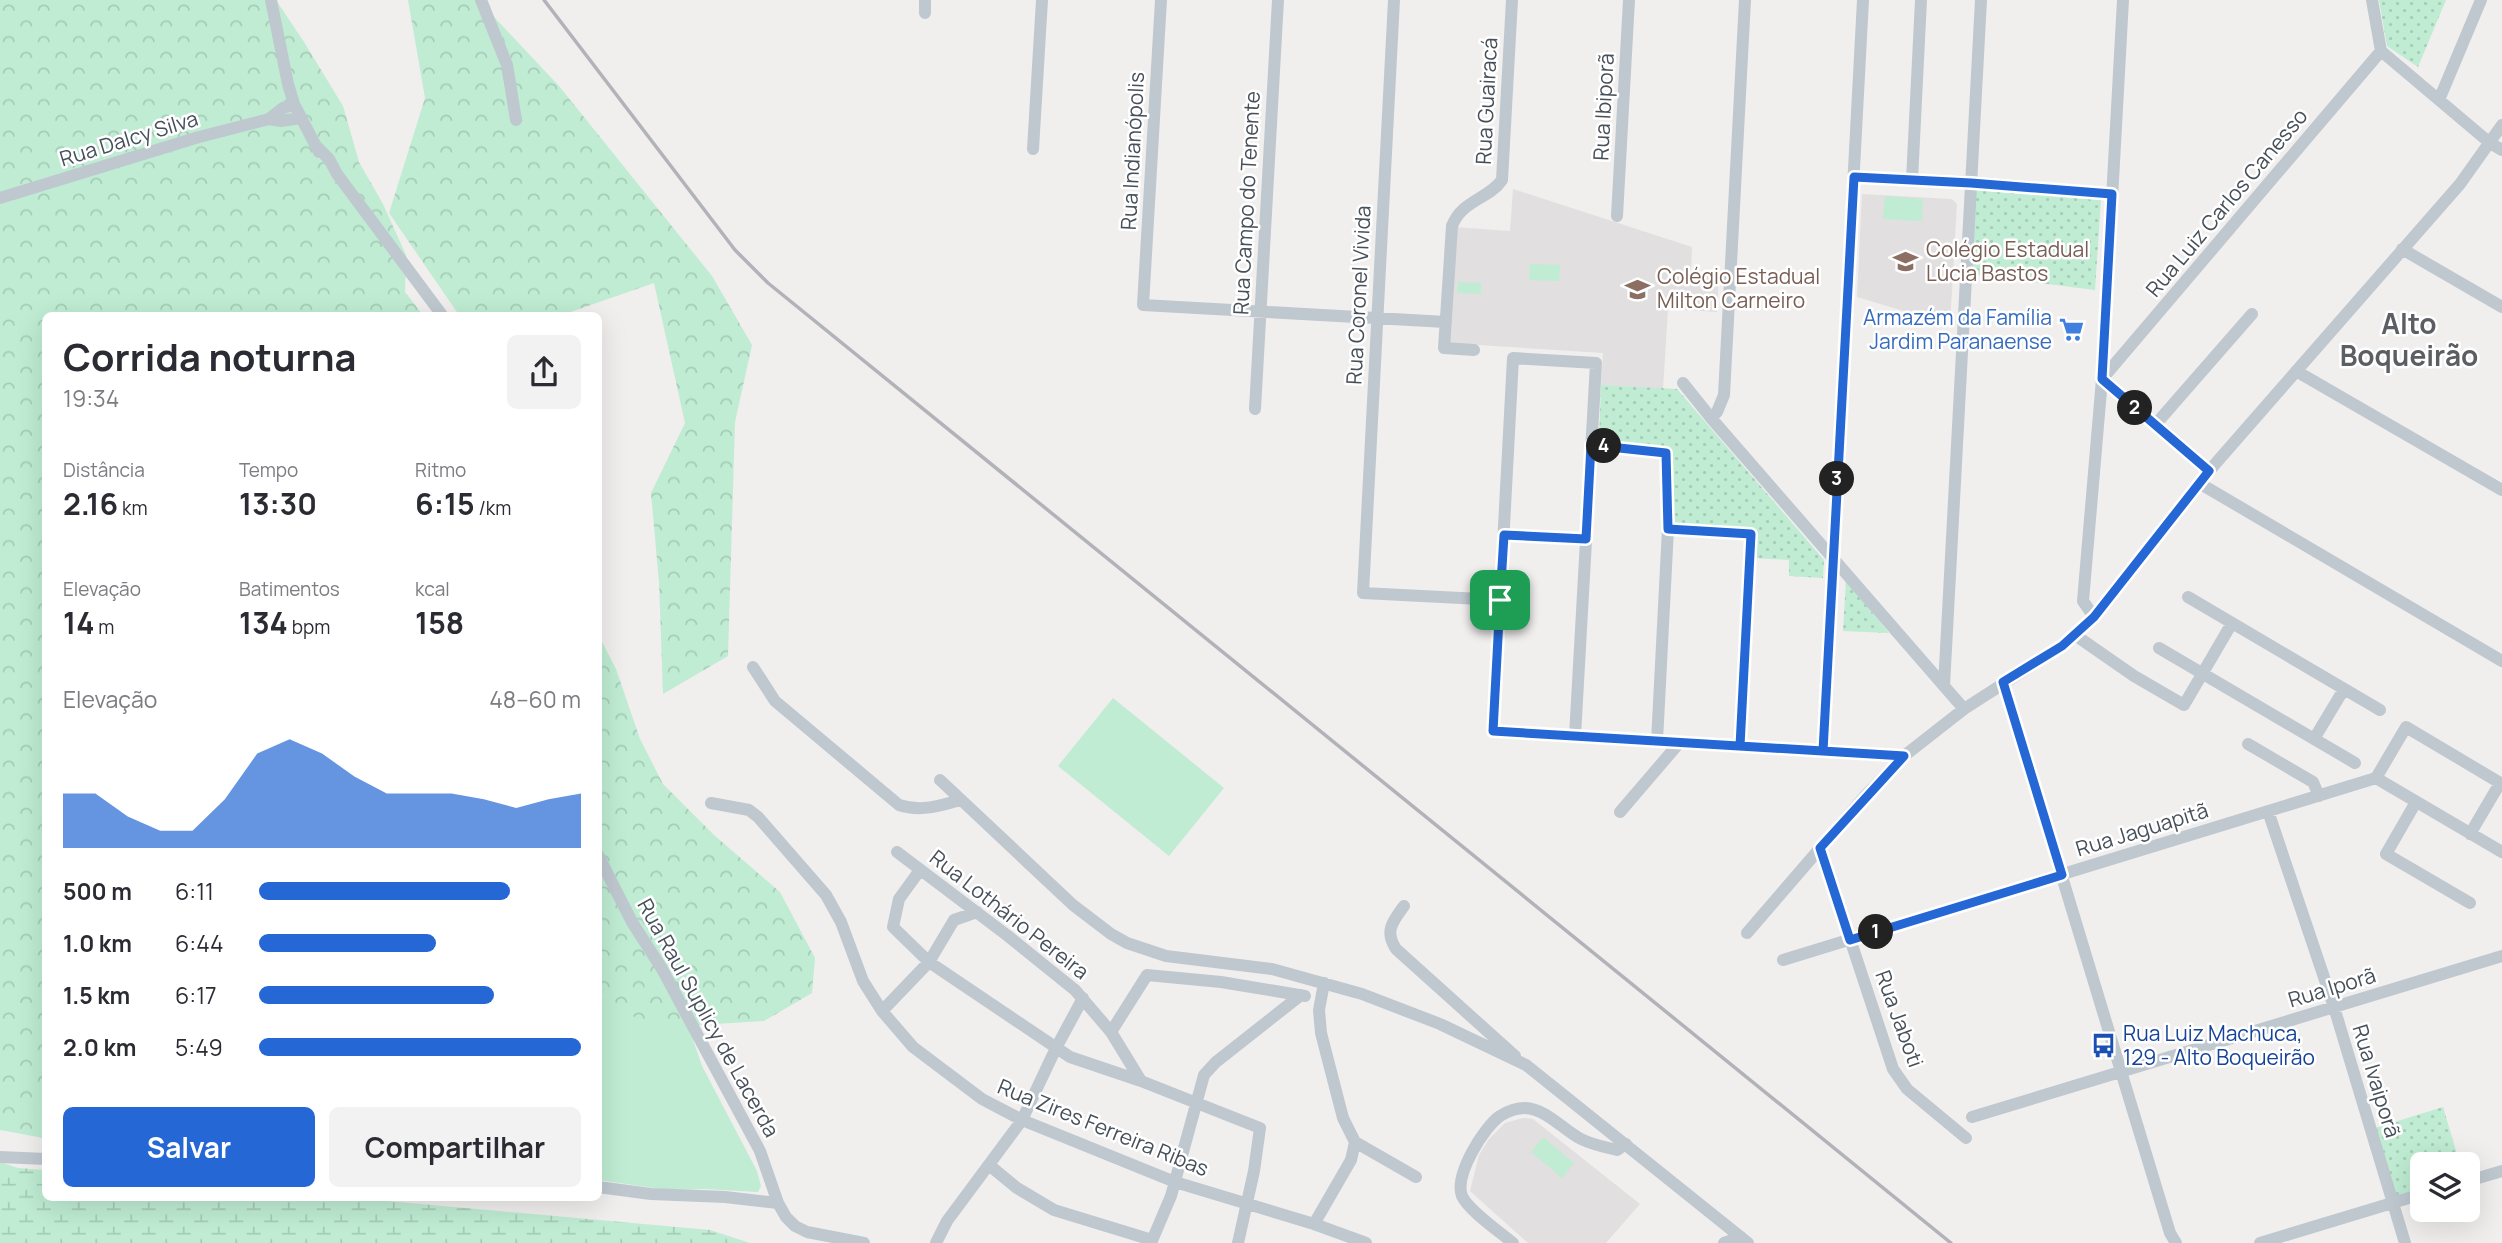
<!DOCTYPE html>
<html lang="pt">
<head>
<meta charset="utf-8">
<style>
	:root { --surface:#fff; --page:#f2f2f3; --text:#2b2b33; --muted:#7c7c81; --accent:#2467d5 }
	body { margin:0; font-family:Manrope,sans-serif; background:var(--page); color:var(--text); height:100vh; display:flex; flex-direction:column; font-size:26px; white-space:nowrap }
	* { box-sizing:border-box; margin:0 }
	p { font-size:23px; color:var(--muted) }
	.icon { flex:none; width:38px; height:38px; fill:none; stroke:currentColor; stroke-width:2; stroke-linecap:round; stroke-linejoin:round }
	.map { position:relative; flex:1; overflow:hidden }
	.sheet { position:absolute; left:42px; top:312px; width:560px; height:889px; display:flex; flex-direction:column; background:var(--surface); border-radius:10px; box-shadow:0 7px 28px #0002 }
	.sheet>* { flex:none }
	.tools { position:absolute; left:2410px; top:1152px; display:grid; gap:14px }
	.tools a { display:grid; place-items:center; width:70px; height:70px; border-radius:10px; background:var(--surface); box-shadow:0 7px 28px #0002; font-size:35px }
	.pin { position:absolute; display:grid; place-items:center; width:60px; height:60px; color:#fff; margin:-30px; border-radius:14px; box-shadow:0 4px 10px #0006 }
	.km { position:absolute; width:35px; height:35px; margin:-18px; border-radius:50%; background:#222; color:#fff; font-size:19px; line-height:35px; text-align:center }
	.round { display:grid; place-items:center; flex:none; width:74px; height:74px; border-radius:10px; background:var(--page) }
	.head { display:flex; align-items:center; justify-content:space-between; height:119px; padding:0 21px }
	h1 { font-size:38px; font-weight:700; line-height:52px }
	.metrics { display:grid; grid-template-columns:repeat(3,1fr); gap:10px; height:119px; padding:7px 21px }
	.metrics div { display:grid; align-content:center }
	.metrics b { font-size:30px; font-weight:700 }
	.metrics small { font-size:19px; font-weight:400 }
	.metrics p { font-size:19px }
	.chart { height:196px; padding:14px 21px }
	.chart p { display:flex; justify-content:space-between }
	.chart svg { width:100%; height:126px; margin-top:7px; fill:var(--accent); opacity:.7 }
	.action { display:flex; gap:14px; margin-top:auto; padding:14px 21px }
	.action a { flex:1; height:80px; border-radius:10px; background:var(--accent); color:#fff; font-size:28px; font-weight:700; line-height:80px; text-align:center }
	.action a+a { background:var(--page); color:var(--text) }
	ul { padding:0 21px; list-style:none; font-size:23px }
	li { display:grid; grid-template-columns:112px 84px 1fr; align-items:center; height:52px }
	li i { height:18px; border-radius:9px; background:var(--accent) }
	.map>svg:first-child { display:block }
</style>
</head>
<body>
<div class="map">
<svg width="2502" height="1243" viewBox="0 0 2502 1243">
	<defs>
		<pattern id="forest-crowns" width="20" height="18" patternUnits="userSpaceOnUse" patternTransform="scale(1.75)"><rect width="20" height="18" fill="#bfecd3"/><path d="M2 6a3 3 0 1 1 6 0M12 15a3 3 0 1 1 6 0" fill="none" stroke="#a6ccb7"/></pattern>
		<pattern id="wetland-marsh" width="20" height="14" patternUnits="userSpaceOnUse" patternTransform="scale(1.75)"><rect width="20" height="14" fill="#bfecd3"/><path d="M1 5h8M5 5V1M11 12h8M15 12V8" fill="none" stroke="#a6ccb7"/></pattern>
		<pattern id="park-dots" width="8" height="8" patternUnits="userSpaceOnUse" patternTransform="scale(1.75)"><rect width="8" height="8" fill="#bfecd3"/><path d="M2 2h.1M6 6h.1" fill="none" stroke="#a6ccb7" stroke-width="1.8" stroke-linecap="round"/></pattern>
	</defs>
	<rect width="100%" height="100%" fill="#f1eeee"/>
	<path fill="#e1dfdf" d="M 1513,189 L 1692,247 L 1691,274 L 1719,275 L 1717,312 L 1668,309 L 1663,389 L 1601,385 L 1603,353 L 1447,343 L 1454,227 L 1510,231 Z
		M 1862,194 L 1952,199 L 1957,204 L 1950,325 L 1857,297 Z
		M 1523,1118 L 1533,1119 L 1640,1204 L 1606,1243 L 1528,1243 L 1470,1191 L 1479,1155 L 1489,1139 L 1505,1123 Z"/>
	<path fill="#bfecd3" d="M 1885,196 L 1923,199 L 1922,221 L 1883,219 Z
		M 1530,264 L 1560,265 L 1559,281 L 1529,280 Z
		M 1458,282 L 1481,283 L 1481,294 L 1457,293 Z
		M 1113,698 L 1224,788 L 1169,856 L 1058,766 Z
		M 599,994 L 688,1025 L 702,1066 L 757,1171 L 761,1186 L 758,1192 L 704,1189 L 668,1190 L 599,1180 Z
		M 45,1098 L 45,1139 L 38,1137 L 38,1110 Z
		M 1543,1137 L 1574,1163 L 1562,1178 L 1531,1152 Z"/>
	<path fill="url(#forest-crowns)" d="M 0,0 L 276,0 L 304,42 L 343,106 L 359,162 L 383,204 L 406,255 L 405,292 L 423,315 L 46,315 L 45,1098 L 38,1110 L 38,1137 L 0,1130 Z
		M 408,0 L 478,0 L 559,86 L 712,276 L 752,345 L 735,422 L 728,656 L 663,694 L 659,582 L 651,493 L 685,423 L 654,283 L 562,315 L 459,315 L 389,213 L 425,98 Z
		M 598,634 L 616,669 L 640,739 L 663,784 L 714,835 L 780,892 L 815,958 L 812,993 L 764,1021 L 649,1028 L 608,997 L 599,994 Z"/>
	<path fill="url(#wetland-marsh)" d="M 0,1162 L 18,1168 L 45,1170 L 46,1197 L 343,1197 L 710,1230 L 750,1243 L 0,1243 Z"/>
	<path fill="url(#park-dots)" d="M 2379,0 L 2446,0 L 2418,67 L 2387,46 Z
		M 1975,190 L 2101,200 L 2095,290 L 1970,274 Z
		M 1601,385 L 1677,389 L 1824,560 L 1823,578 L 1789,576 L 1789,560 L 1754,558 L 1755,529 L 1674,524 L 1672,449 L 1599,439 Z
		M 1846,581 L 1889,633 L 1843,631 Z
		M 2443,1107 L 2460,1164 L 2422,1164 L 2422,1188 L 2395,1196 L 2375,1128 Z"/>
	<g fill="none" stroke-linecap="round" stroke-linejoin="round">
		<path stroke="#bfc8cf" stroke-width="12" d="M 271,0 L 288,84 L 294,104 L 319,152
			M 481,0 L 507,65 L 516,120
			M 1161,0 L 1143,305 L 1446,322
			M 1394,0 L 1363,593 L 1500,600
			M 2372,0 L 2381,51 L 2490,143 L 2502,150
			M 925,13 L 925,0
			M 2439,100 L 2481,0
			M 269,119 L 283,108 L 294,104
			M 316,146 L 329,159 L 337,174 L 442,315
			M 1033,149 L 1042,0
			M 1854,177 L 1971,182 L 2112,194
			M 1912,180 L 1921,0
			M 0,198 L 199,137 L 269,119 L 281,121 L 301,118
			M 1617,216 L 1629,0
			M 2402,249 L 2502,307
			M 1474,350 L 1444,348 L 1452,226 C 1462,200 1489,199 1502,180 L 1512,0
			M 2296,371 L 2502,490
			M 1683,383 L 1711,418 L 1964,709
			M 1255,409 L 1278,0
			M 1711,418 L 1717,412 L 1724,395 L 1745,0
			M 2155,425 L 2252,314
			M 1591,445 L 1666,453 L 1668,529 L 1657,741
			M 2209,471 L 2102,379 L 2381,51
			M 2199,483 L 2502,661
			M 1668,529 L 1751,534 L 1740,746
			M 1504,535 L 1586,539
			M 2188,597 L 2380,710
			M 2094,617 L 2083,601 L 2102,379 L 2123,0
			M 2075,635 L 2134,676 L 2184,705 L 2232,623
			M 2159,648 L 2355,763
			M 753,667 L 775,701 L 899,805 C 920,812 940,806 960,800
			M 2003,682 L 2170,1233 L 2176,1243
			M 1944,686 L 1981,0
			M 1575,736 L 1596,363 L 1513,358 L 1493,731 C 1630,740 1767,747 1904,756
			M 2314,739 L 2344,689
			M 2248,744 L 2313,782 L 2319,796
			M 1823,751 L 1863,0
			M 2376,778 L 2502,852
			M 940,780 L 1073,905 L 1111,934 L 1127,943 L 1166,956 L 1272,969 L 1362,994 L 1440,1024 L 1526,1065 L 1748,1243
			M 2416,802 L 2386,854 L 2470,903
			M 711,803 L 749,810 L 758,817 L 826,895 L 841,922 L 863,981 L 882,1011 L 913,1047 L 982,1099 L 1022,1120 L 1175,1182 L 1314,1224 L 1366,1243
			M 2268,811 L 2334,1007 L 2405,1243
			M 1620,812 L 1680,742
			M 2470,834 L 2500,783
			M 1820,848 L 1893,1069 L 1907,1089 L 1966,1138
			M 897,852 L 1008,936 L 1075,990 L 1111,1032 L 1141,1081
			M 598,855 L 632,922 L 662,969 L 760,1151 L 778,1203 L 786,1217 L 795,1226 L 807,1232 L 864,1243
			M 920,870 L 899,899 L 893,927 L 929,962 L 1070,1057 L 1141,1081 L 1260,1128 L 1254,1171 L 1238,1243
			M 1404,906 C 1393,921 1384,931 1396,949 L 1515,1056
			M 1747,933 L 1866,795 L 1904,756 L 1964,709 L 2062,646 L 2094,617 L 2209,471 L 2460,184 L 2502,125
			M 1783,960 L 2376,778 L 2406,727 L 2502,784
			M 882,1011 L 929,962 L 954,920 L 977,912
			M 1111,1032 L 1147,975 L 1221,982 L 1305,996
			M 1972,1117 L 2502,956
			M 1355,1142 L 1416,1177
			M 0,1157 L 46,1159
			M 989,1165 L 1017,1188 L 1054,1210 L 1152,1240
			M 2468,1181 L 2502,1171
			M 598,1187 L 651,1194 L 725,1197 L 778,1203
			M 1314,1224 L 1351,1160 L 1355,1142 L 1343,1118 L 1321,1033 L 1319,1010 L 1324,983
			M 936,1243 L 947,1221 L 1022,1120 L 1056,1048 L 1083,998
			M 1151,1243 L 1171,1196 L 1204,1075 L 1216,1062 L 1301,995
			M 1513,1243 C 1500,1232 1468,1210 1462,1196 C 1454,1175 1484,1127 1500,1116 C 1508,1111 1516,1108 1525,1108 C 1547,1109 1563,1130 1581,1139 C 1593,1145 1605,1147 1617,1150 L 1626,1144
			M 1724,1243 L 1741,1237
			M 2260,1243 L 2422,1194"/>
		<path stroke="#b1b3b8" stroke-width="3.5" d="M 544,0 L 735,250 L 768,283 L 1951,1243"/>
	</g>
	<g fill="none" stroke-linecap="round" stroke-linejoin="round">
		<defs>
			<path id="route" d="M 1500,600 L 1493,731 L 1904,756 L 1820,848 L 1850,940 L 2062,875 L 2003,682 L 2062,646 L 2094,617 L 2209,471 L 2102,379 L 2112,194 L 1971,183 L 1854,177 L 1823,751 L 1740,746 L 1751,534 L 1668,529 L 1666,453 L 1591,445 L 1586,539 L 1504,535 L 1500,600"/>
		</defs>
		<use href="#route" stroke="#fff" stroke-width="14"/>
		<use href="#route" stroke="#2467d5" stroke-width="9"/>
	</g>
	<defs>
		<symbol id="school-bare" viewBox="-9 -9 18 18"><path d="M0-5L7-2L0 1L-7-2ZM-4 1L0 2.5L4 1V4Q0 6-4 4Z" fill="#8d6e63" stroke="#fff" stroke-width="2.5" paint-order="stroke"/></symbol>
		<symbol id="supermarket-bare" viewBox="-9 -9 18 18"><path d="M-6-5.5h2.5l.6 2H6L4.5 2H-2.5L-4.4-4H-6ZM-1.5 3.2a1.3 1.3 0 1 0 .1 0ZM3 3.2a1.3 1.3 0 1 0 .1 0Z" fill="#3f7fe0" stroke="#fff" stroke-width="2.5" paint-order="stroke"/></symbol>
		<symbol id="bus-bare" viewBox="-9 -9 18 18"><path d="M-5-6H5V4H4V6H2V4H-2V6H-4V4H-5ZM-3.5-4V0h7V-4ZM-3.5 1.2v1.5H-2V1.2ZM2 1.2v1.5H3.5V1.2Z" fill="#1a4fb4" stroke="#fff" stroke-width="2.5" paint-order="stroke"/></symbol>
	</defs>
	<g fill-rule="evenodd">
		<use href="#school-bare" x="1888" y="244" width="35" height="35"/>
		<use href="#school-bare" x="1620" y="272" width="35" height="35"/>
		<use href="#supermarket-bare" x="2054" y="312" width="35" height="35"/>
		<use href="#bus-bare" x="2086" y="1028" width="35" height="35"/>
	</g>
	<g text-anchor="middle" stroke-width="5" stroke-linejoin="round" paint-order="stroke">
		<g font-size="21" fill="#47505a" stroke="#fff">
			<text transform="translate(1487 101) rotate(-87)" y="7">Rua Guairacá</text>
			<text transform="translate(1604 107) rotate(-87)" y="7">Rua Ibiporã</text>
			<text transform="translate(129 139) rotate(-17)" y="7">Rua Dalcy Silva</text>
			<text transform="translate(1133 151) rotate(-87)" y="7">Rua Indianópolis</text>
			<text transform="translate(1247 203) rotate(-87)" y="7">Rua Campo do Tenente</text>
			<text transform="translate(2227 203) rotate(-50)" y="7">Rua Luiz Carlos Canesso</text>
			<text transform="translate(1359 295) rotate(-87)" y="7">Rua Coronel Vivida</text>
			<text transform="translate(2142 830) rotate(-17)" y="7">Rua Jaguapitã</text>
			<text transform="translate(1009 915) rotate(38)" y="7">Rua Lothário Pereira</text>
			<text transform="translate(2332 988) rotate(-17)" y="7">Rua Iporã</text>
			<text transform="translate(708 1018) rotate(61)" y="7">Rua Raul Suplicy de Lacerda</text>
			<text transform="translate(1899 1019) rotate(70)" y="7">Rua Jaboti</text>
			<text transform="translate(2376 1081) rotate(73)" y="7">Rua Ivaiporã</text>
			<text transform="translate(1103 1128) rotate(22)" y="7">Rua Zires Ferreira Ribas</text>
		</g>
		<g font-size="21" fill="#785e54" stroke="#fff" text-anchor="start">
			<text x="1926" y="257">Colégio Estadual<tspan x="1926" dy="24">Lúcia Bastos</tspan></text>
			<text x="1657" y="284">Colégio Estadual<tspan x="1657" dy="24">Milton Carneiro</tspan></text>
		</g>
		<g font-size="21" fill="#366cbe" stroke="#fff" text-anchor="end">
			<text x="2052" y="325">Armazém da Família<tspan x="2052" dy="24">Jardim Paranaense</tspan></text>
		</g>
		<g font-size="21" fill="#164399" stroke="#fff" text-anchor="start">
			<text x="2123" y="1041">Rua Luiz Machuca,<tspan x="2123" dy="24">129 - Alto Boqueirão</tspan></text>
		</g>
		<g font-size="28" font-weight="bold" fill="#5b5e63" stroke="#fff">
			<text x="2409" y="334">Alto<tspan x="2409" dy="32">Boqueirão</tspan></text>
		</g>
	</g>
</svg>
<div class="tools">
<a><svg class="icon" aria-label="layers" viewBox="0 0 24 24"><path d="M12 4l9 5-9 5-9-5zM3 14l9 5 9-5"/></svg></a>
</div>
<div class="pin" style="left:1500px;top:600px;background:#1e9e55"><svg class="icon" aria-label="arrive" viewBox="0 0 24 24"><path d="M6 21V4h12l-3 4 3 4H6"/></svg></div>
<b class="km" style="left:1876px;top:932px">1</b>
<b class="km" style="left:2135px;top:408px">2</b>
<b class="km" style="left:1837px;top:479px">3</b>
<b class="km" style="left:1604px;top:446px">4</b>
<section class="sheet">
<div class="head"><div><h1>Corrida noturna</h1><p>19:34</p></div><a class="round"><svg class="icon" aria-label="share" viewBox="0 0 24 24"><path d="M12 15V3M7 8l5-5 5 5M5 13v7h14v-7"/></svg></a></div>
<div class="metrics">
<div><p>Distância</p><b>2.16<small> km</small></b></div>
<div><p>Tempo</p><b>13:30</b></div>
<div><p>Ritmo</p><b>6:15<small> /km</small></b></div>
</div>
<div class="metrics">
<div><p>Elevação</p><b>14<small> m</small></b></div>
<div><p>Batimentos</p><b>134<small> bpm</small></b></div>
<div><p>kcal</p><b>158</b></div>
</div>
<div class="chart"><p><span>Elevação</span>48–60 m</p>
<svg viewBox="0 0 160 44" preserveAspectRatio="none"><path d="M0 44V25L10 25L20 33L30 38L40 38L50 27L60 11L70 6L80 11L90 19L100 25L110 25L120 25L130 27L140 30L150 27L160 25V44z"/></svg>
</div>
<ul>
<li><b>500 m</b>6:11<i style="width:78%"></i></li>
<li><b>1.0 km</b>6:44<i style="width:55%"></i></li>
<li><b>1.5 km</b>6:17<i style="width:73%"></i></li>
<li><b>2.0 km</b>5:49<i style="width:100%"></i></li>
</ul>
<div class="action"><a>Salvar</a><a>Compartilhar</a></div>
</section>
</div>
</body>
</html>
